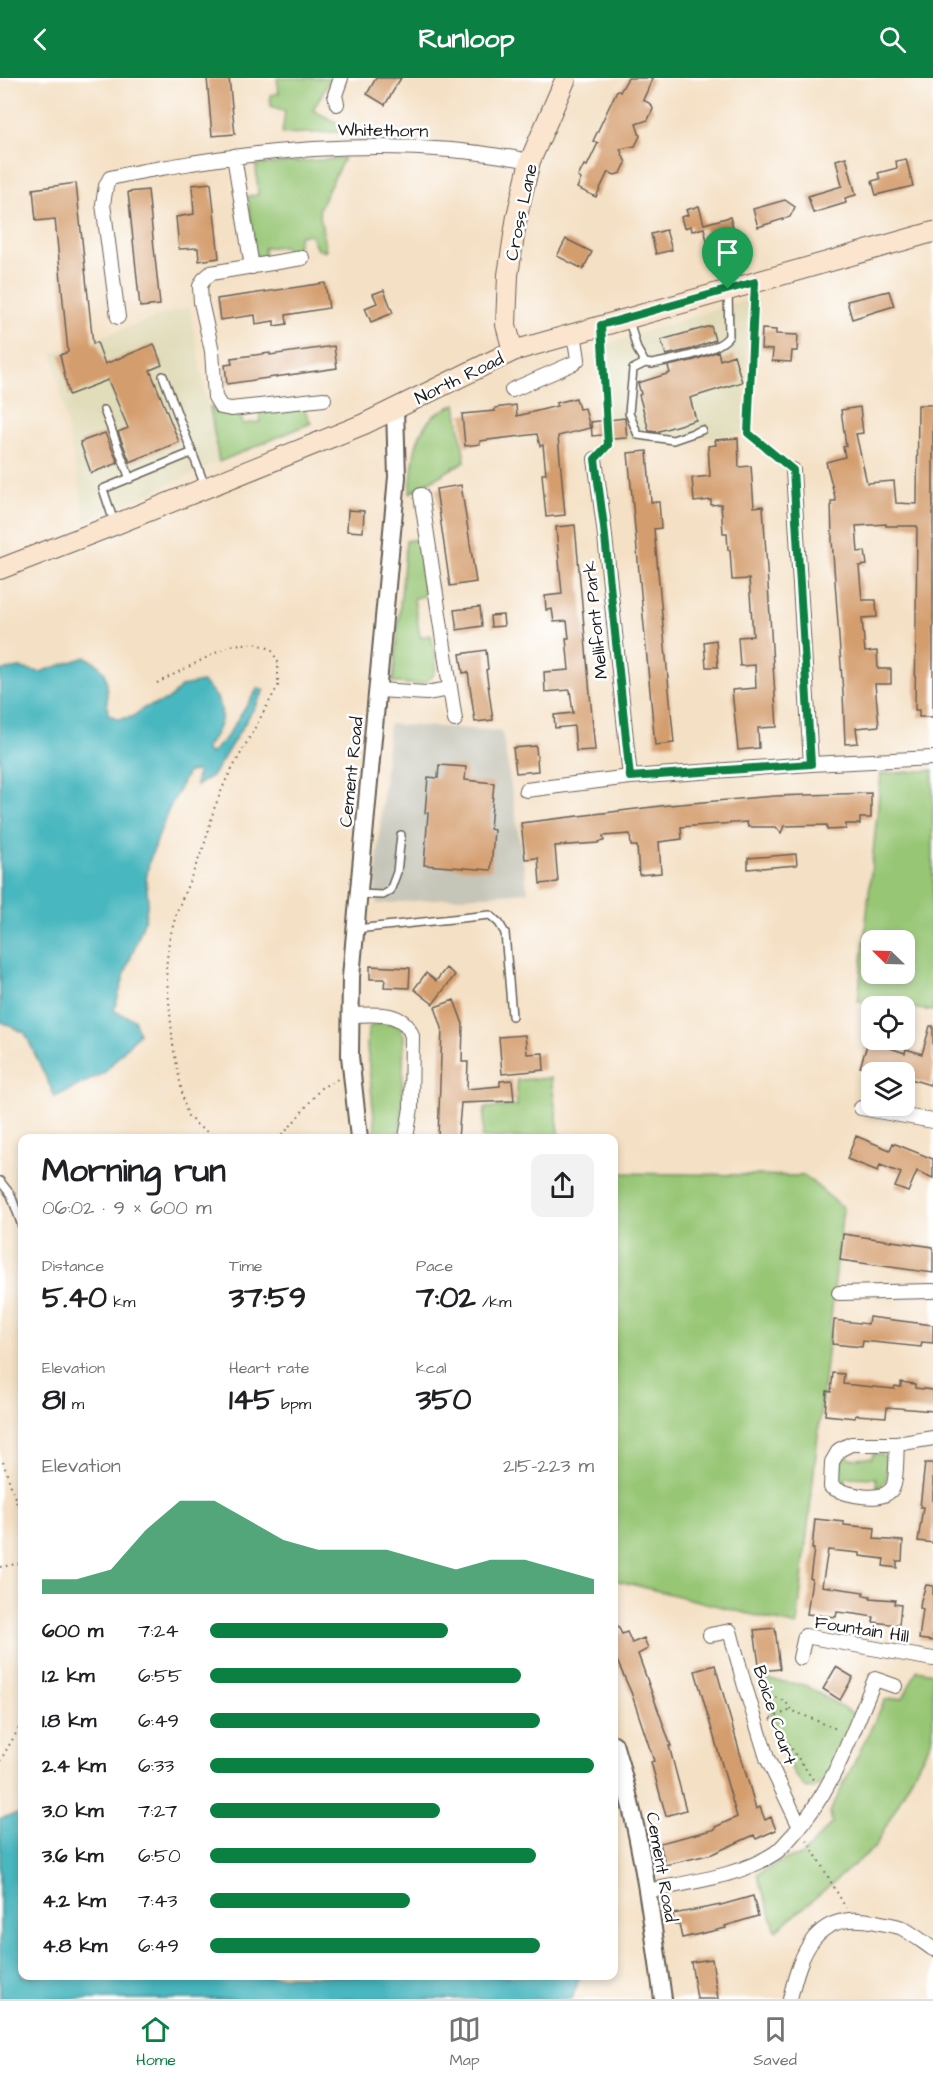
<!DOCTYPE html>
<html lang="en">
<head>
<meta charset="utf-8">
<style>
	:root { --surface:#fff; --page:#f2f2f2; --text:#202124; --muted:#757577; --line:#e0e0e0; --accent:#0b8043 }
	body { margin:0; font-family:"Architects Daughter",sans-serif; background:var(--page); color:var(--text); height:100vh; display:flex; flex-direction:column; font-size:22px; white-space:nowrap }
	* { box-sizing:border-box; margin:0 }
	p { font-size:20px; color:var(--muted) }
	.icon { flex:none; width:33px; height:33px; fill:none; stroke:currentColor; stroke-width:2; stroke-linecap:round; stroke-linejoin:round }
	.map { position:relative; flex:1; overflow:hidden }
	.panel { position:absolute; left:18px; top:1056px; width:600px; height:846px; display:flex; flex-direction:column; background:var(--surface); border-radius:12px; box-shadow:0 3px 9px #0003 }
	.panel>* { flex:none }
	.needle { width:39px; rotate:293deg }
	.tools { position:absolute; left:861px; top:852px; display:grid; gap:12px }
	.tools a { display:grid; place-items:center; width:54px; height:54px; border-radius:12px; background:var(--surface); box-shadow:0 3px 9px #0003; font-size:30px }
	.pin { position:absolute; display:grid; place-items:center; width:51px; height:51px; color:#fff; margin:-62px -26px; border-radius:50% 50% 50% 0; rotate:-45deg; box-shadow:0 0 6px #0007 }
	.pin .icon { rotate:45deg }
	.round { display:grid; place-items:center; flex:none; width:63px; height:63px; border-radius:12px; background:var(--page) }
	.summary { display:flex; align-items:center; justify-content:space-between; height:102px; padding:0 24px }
	h1 { font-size:33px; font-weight:700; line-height:45px }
	.stats { display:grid; grid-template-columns:repeat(3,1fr); gap:9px; height:102px; padding:6px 24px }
	.stats div { display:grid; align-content:center }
	.stats b { font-size:30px; font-weight:700 }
	.stats small { font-size:16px; font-weight:400 }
	.stats p { font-size:16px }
	.chart { height:168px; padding:12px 24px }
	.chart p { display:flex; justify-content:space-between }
	.chart svg { width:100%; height:108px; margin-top:6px; fill:var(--accent); opacity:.7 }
	ul { padding:0 24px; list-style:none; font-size:20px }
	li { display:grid; grid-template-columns:96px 72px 1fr; align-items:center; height:45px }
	li i { height:15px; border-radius:8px; background:var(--accent) }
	header { display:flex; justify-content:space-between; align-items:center; height:78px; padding:0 24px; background:var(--accent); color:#fff; font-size:27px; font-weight:700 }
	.dock { display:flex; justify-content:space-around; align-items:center; height:84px; border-top:2px solid var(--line); background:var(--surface); font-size:16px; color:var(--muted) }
	.dock a { display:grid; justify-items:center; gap:3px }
	.dock .active { color:var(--accent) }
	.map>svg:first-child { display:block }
</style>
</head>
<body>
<header><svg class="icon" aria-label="back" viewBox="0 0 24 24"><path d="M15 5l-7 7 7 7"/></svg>Runloop<svg class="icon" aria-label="search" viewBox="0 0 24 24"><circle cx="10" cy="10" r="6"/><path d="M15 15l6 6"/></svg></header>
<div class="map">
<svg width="933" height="1921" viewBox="0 0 933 1921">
	<rect width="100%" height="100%" fill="#fff"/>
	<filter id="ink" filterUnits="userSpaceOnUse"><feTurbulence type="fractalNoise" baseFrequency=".0167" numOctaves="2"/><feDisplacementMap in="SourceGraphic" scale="12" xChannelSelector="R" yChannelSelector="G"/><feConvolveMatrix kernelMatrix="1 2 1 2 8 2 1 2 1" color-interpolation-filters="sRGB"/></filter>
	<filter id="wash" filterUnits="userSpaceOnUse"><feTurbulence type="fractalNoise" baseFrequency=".008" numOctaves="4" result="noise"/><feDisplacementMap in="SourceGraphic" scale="24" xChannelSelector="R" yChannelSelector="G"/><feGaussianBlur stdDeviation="1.35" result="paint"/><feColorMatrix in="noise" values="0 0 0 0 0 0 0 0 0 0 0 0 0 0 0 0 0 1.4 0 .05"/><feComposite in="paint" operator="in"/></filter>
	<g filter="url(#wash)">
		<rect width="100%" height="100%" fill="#f4e0c4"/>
		<path fill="#e1dcba" d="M 748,221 L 743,356 L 656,364 L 610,363 L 605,267 Z
			M 189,228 L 219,384 L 86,444 L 53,275 Z"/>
		<path fill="#c5c5b8" d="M 389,646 L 502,653 L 528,814 L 377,826 L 375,806 Z"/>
		<path fill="#97c675" stroke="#5a7148" stroke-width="1.5" fill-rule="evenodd" d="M 277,0 L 331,0 L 313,32 L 341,47 L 340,54 L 282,56 L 285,33 L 271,28 L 270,17 L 279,15 Z
			M 344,80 L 319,131 L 326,173 L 317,171 L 310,156 L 299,158 C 299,168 296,173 287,178 L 285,168 L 264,170 L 265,180 L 258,179 L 254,176 L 248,118 L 258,117 L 256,87 Z
			M 456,326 L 465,383 L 410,415 C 413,388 412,351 439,334 C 444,331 450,329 456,326 Z
			M 210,329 L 223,336 L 241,337 L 243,346 L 261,344 L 259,333 L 304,330 L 311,345 L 219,384 Z
			M 417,461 L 425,518 L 414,520 L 420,559 L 431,557 C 433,566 437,578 436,587 C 435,610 409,607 393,604 L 406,463 Z
			M 933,692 L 933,933 L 858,923 L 881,696 ZM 872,862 L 904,862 L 904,896 L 872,896 Z
			M 379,945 C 392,945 400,944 404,958 L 401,1051 C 395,1059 385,1060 376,1060 L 367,969 L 368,950 Z
			M 551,1000 L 560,1060 L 482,1060 L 485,1030 L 517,1028 L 517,1002 Z
			M 614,1095 L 805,1098 L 843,1130 L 797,1548 L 614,1502 Z
			M 873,1376 L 881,1376 L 887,1380 L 886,1402 L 879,1410 L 877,1410 L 876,1400 L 846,1399 L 844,1408 C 836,1401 839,1387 844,1378 L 848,1377 L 849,1381 L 872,1380 Z
			M 917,1592 L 933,1595 L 933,1659 L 875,1769 L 776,1853 L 757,1796 L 788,1780 L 801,1778 L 832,1745 L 830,1734 L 885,1622 L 903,1620 Z
			M 762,1601 L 805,1607 L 855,1637 L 826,1700 L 815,1710 L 806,1710 C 782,1690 770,1632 762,1601 Z"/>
		<path fill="#48b7bf" stroke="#326a6e" stroke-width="1.5" d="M 86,579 C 117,595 103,607 108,636 L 118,641 L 132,639 L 144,630 L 168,622 L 182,608 L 202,604 C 228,624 227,646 205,670 L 210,676 L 226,660 L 258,610 L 265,612 L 213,697 L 196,708 L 197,693 L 188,694 L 168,733 L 149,784 L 146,803 L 148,822 L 145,841 L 125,895 L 114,933 L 134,941 L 139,955 L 104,995 L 55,1019 L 25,955 L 0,943 L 0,593 L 20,590 L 40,594 Z
			M 22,1735 L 22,1898 L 580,1898 L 572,1921 L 0,1921 L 0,1740 Z"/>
		<g id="blocks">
			<path fill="#d49d6d" d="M 207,0 L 229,0 L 235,56 L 212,58 Z
				M 376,0 L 401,0 L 385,27 L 367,16 Z
				M 628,0 L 653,0 L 643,22 L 651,26 L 653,31 L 648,42 L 636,46 L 640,58 L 635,68 L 620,71 L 626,85 L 621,95 L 615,97 L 608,94 L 596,119 L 577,110 L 581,101 L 578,99 L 584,87 L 587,88 L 598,65 L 593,63 L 617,12 L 620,14 Z
				M 846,79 L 856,117 L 845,120 L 846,125 L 813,135 L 808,118 L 842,108 L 836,82 Z
				M 906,81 L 913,108 L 876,117 L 872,103 L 880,101 L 878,95 L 897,90 L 896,83 Z
				M 76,105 L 93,266 L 97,264 L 105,286 L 154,266 L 162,287 L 150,292 L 179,364 L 130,384 L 118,354 L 128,350 L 108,302 L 69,317 L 60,277 L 68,274 L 55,141 L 36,143 L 33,111 Z
				M 211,105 L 219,180 L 199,183 L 198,170 L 179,171 L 176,139 L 194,136 L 192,107 Z
				M 148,112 L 160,227 L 140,229 L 128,114 Z
				M 785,122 L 795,129 L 790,139 L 758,149 L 753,131 Z
				M 699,128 L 704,146 L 730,139 L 735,156 L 707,163 L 704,150 L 692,153 L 691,148 L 684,150 L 681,139 L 688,137 L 686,132 Z
				M 666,152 L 672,172 L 656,176 L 651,156 Z
				M 566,161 L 592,174 L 583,191 L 557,178 Z
				M 325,205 L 329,230 L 286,237 L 287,246 L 274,248 L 274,243 L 256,246 L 255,237 L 220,242 L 217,221 Z
				M 384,212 L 393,235 L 371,244 L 365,230 L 377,225 L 373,216 Z
				M 889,213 L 894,228 L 852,241 L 847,223 Z
				M 711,248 L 715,262 L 692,271 L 666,277 L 661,262 Z
				M 762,251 L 776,252 L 776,256 L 798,257 L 797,273 L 792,273 L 791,284 L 772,283 L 773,272 L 761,271 Z
				M 334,268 L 337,290 L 227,306 L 225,287 L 232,286 L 231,280 L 270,275 L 270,277 Z
				M 718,273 L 720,282 L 734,277 L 742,304 L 690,320 L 696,342 L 656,354 L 649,353 L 639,317 L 641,316 L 638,305 L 670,295 L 668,288 L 695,282 Z
				M 576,320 L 579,331 L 585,330 L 590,350 L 558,358 L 565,437 L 546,439 L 542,396 L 546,396 L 543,367 L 540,368 L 537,356 L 480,363 L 480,366 L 465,368 L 462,336 L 495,333 L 495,330 L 516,327 L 517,338 L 557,328 L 556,325 Z
				M 918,327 L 933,327 L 933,639 L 919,639 L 919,632 L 915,632 L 917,448 L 886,448 L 886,446 L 856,448 L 858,474 L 865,473 L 867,487 L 859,488 L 862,522 L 876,522 L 877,539 L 862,540 L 865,574 L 877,573 L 878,591 L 891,591 L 891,606 L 875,606 L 879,648 L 856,650 L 858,665 L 845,666 L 843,615 L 832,462 L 831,423 L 836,423 L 826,384 L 845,379 L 843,369 L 846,368 L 841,332 L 860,329 L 863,355 L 856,356 L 867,405 L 894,403 L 896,425 L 917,426 Z
				M 625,340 L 627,360 L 612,361 L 612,356 L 592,358 L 591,344 Z
				M 105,355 L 118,385 L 91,395 L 80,364 Z
				M 738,360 L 739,389 L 751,388 L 754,429 L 763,428 L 777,649 L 758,650 L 759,670 L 738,672 L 732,612 L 756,610 L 755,587 L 740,588 L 738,559 L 753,558 L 749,501 L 732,502 L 730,472 L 728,472 L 727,455 L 723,455 L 721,426 L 711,427 L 711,422 L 694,424 L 692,400 L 710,398 L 708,368 L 716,367 L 715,362 Z
				M 647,373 L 651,424 L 659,424 L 661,450 L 654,451 L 674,665 L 655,667 L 628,375 Z
				M 461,407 L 476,504 L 450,508 L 436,411 Z
				M 348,432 L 364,433 L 363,454 L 347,453 Z
				M 575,447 L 595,672 L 576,673 L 574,648 L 555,650 L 554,637 L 573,635 L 570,612 L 545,614 L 544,594 L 569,592 L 566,560 L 569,560 L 567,543 L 554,544 L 552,531 L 546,532 L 545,518 L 562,516 L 556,449 Z
				M 480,529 L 482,548 L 457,552 L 454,532 Z
				M 503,537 L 504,548 L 491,549 L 490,538 Z
				M 716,562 L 718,589 L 706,589 L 704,564 Z
				M 486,572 L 488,591 L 486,592 L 493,642 L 475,644 L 468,594 L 463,595 L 460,576 Z
				M 536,668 L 538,693 L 516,695 L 513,670 Z
				M 439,687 L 466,689 L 465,702 L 494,705 L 490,751 L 494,752 L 491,792 L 424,787 L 428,735 L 425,735 L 428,699 L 438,700 Z
				M 871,715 L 871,740 L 860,740 L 860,746 L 846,746 L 846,751 L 827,752 L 827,747 L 784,748 L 781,755 L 776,749 L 748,749 L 747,744 L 681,749 L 682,761 L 659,764 L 661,795 L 639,797 L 637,768 L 631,768 L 630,756 L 603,758 L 604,763 L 598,764 L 598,765 L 555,768 L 558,804 L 540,806 L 538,780 L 525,781 L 521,745 L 669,727 L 775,718 Z
				M 796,776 L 797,787 L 748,791 L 748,780 Z
				M 370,888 L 410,890 L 409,910 L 384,909 L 385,901 L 370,901 Z
				M 446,890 L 455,897 L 433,926 L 414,911 L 426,895 L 436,903 Z
				M 454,922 L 463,946 L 462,984 L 468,984 L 467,1011 L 500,1008 L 500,1003 L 512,1002 L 514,1023 L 461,1025 L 458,1060 L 438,1060 L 442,950 L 435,929 Z
				M 930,948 L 933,948 L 933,996 L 930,1007 L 904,999 L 904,994 L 877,994 L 860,989 L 868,964 L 872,965 L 872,962 L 886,962 L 884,968 L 905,975 L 906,971 L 922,976 Z
				M 525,957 L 527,976 L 543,975 L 544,992 L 502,996 L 499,959 Z
				M 856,1058 L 890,1072 L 893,1065 L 933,1081 L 933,1100 L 917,1093 L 908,1114 L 895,1109 L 901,1095 L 880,1087 L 878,1093 L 847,1081 Z
				M 843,1156 L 933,1169 L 933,1195 L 840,1182 Z
				M 869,1239 L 933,1247 L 933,1265 L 922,1264 L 921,1269 L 863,1263 L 862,1269 L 832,1266 L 834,1242 L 868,1246 Z
				M 833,1295 L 844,1296 L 843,1306 L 894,1311 L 895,1308 L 901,1309 L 901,1304 L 915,1306 L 915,1310 L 933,1312 L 933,1333 L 887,1329 L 886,1339 L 856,1337 L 855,1340 L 825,1337 L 827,1313 L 831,1314 Z
				M 925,1385 L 933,1385 L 933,1465 L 918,1463 L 923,1429 L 920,1429 Z
				M 815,1441 L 844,1444 L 844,1447 L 875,1450 L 874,1461 L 903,1463 L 902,1483 L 897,1483 L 897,1490 L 883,1488 L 884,1481 L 860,1478 L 860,1475 L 828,1472 L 822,1508 L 864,1514 L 863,1517 L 871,1518 L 870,1520 L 895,1522 L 894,1526 L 901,1527 L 899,1547 L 873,1544 L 874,1539 L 855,1536 L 837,1534 L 836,1539 L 807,1536 L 812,1501 L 810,1500 L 814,1471 L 812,1471 Z
				M 926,1507 L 933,1508 L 933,1563 L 919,1561 L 923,1531 L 920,1530 L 921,1522 Z
				M 614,1541 L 622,1556 L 627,1554 L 632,1565 L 644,1560 L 648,1571 L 638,1576 L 671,1668 L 669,1668 L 686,1732 L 666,1738 L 651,1684 L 654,1683 L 631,1614 L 614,1576 Z
				M 775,1550 L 780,1591 L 760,1593 L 754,1552 Z
				M 715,1587 L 756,1731 L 760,1729 L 765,1742 L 771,1739 L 776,1752 L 756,1761 L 754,1757 L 712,1776 L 665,1787 L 660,1765 L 716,1751 L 715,1749 L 737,1739 L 695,1593 Z
				M 836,1589 L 853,1599 L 840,1622 L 823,1611 Z
				M 753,1818 L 758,1838 L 725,1848 L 726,1850 L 682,1860 L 679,1846 L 675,1847 L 673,1836 L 721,1827 Z
				M 712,1881 L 718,1921 L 697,1921 L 691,1884 Z"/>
		</g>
	</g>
	<g filter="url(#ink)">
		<use href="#blocks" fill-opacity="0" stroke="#686157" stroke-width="1.5"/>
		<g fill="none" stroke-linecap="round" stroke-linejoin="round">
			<defs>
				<path id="service" d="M 629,242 L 637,271 L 645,285 L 652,286 C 671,282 718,274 729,258 L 728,214
					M 645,285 L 633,291 L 629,335 L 638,357 L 673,362 L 702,352
					M 163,298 L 205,408
					M 104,332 L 130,401
					M 114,444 L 103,411 L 191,375
					M 358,816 L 383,817 L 390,813 L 397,794 L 401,757
					M 356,851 L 490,837 L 499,845 L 505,855 L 512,938
					M 0,1103 L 11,1117 L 22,1148"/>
				<path id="minor" d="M 337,26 L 335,17 L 341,0
					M 234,78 L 252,189
					M 302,180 L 211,195 L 204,201 L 200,208 L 201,224 L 212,273 L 215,319 L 221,329 L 231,331 L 324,321
					M 118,239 L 103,126 L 106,108 L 110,100 C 137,93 164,90 191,85 C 303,67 418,61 530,83
					M 512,312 L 574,285 L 578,281 L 574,255
					M 595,381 L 604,449 L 630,699
					M 793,392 L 811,686
					M 421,417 L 455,642
					M 379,612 L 426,615 L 450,611
					M 526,712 L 630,699 L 811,686 L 933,680
					M 350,937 C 373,937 404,931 412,958 L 411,1030 L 406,1060
					M 861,1030 L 933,1043
					M 839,1215 L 933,1213
					M 897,1366 C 896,1376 897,1401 893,1409 C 883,1427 845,1416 831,1409 L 832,1384 L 839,1372 L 851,1366 L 897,1366 L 933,1360
					M 710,1557 L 730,1553 L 744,1605 L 767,1680 L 800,1749
					M 800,1580 L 805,1558 L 933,1581
					M 647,1813 C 689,1804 739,1799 775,1775 C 781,1771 786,1764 791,1759 C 832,1715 852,1655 875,1601 L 895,1608
					M 790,1921 C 801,1873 816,1831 876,1844 C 884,1846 895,1847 902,1850 C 913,1856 923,1864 933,1871"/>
				<path id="tertiary" d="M 359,1060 L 350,978 L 351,899 L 397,399 L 395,331
					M 614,1666 C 640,1749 651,1835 663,1921"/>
				<path id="secondary" d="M 513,273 L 506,247 L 508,197 L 517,138 L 530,83 L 566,0
					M 0,491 L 114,447 L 364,346 L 513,273 L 933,154"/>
			</defs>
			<use href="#service" stroke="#686157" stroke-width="10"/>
			<use href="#minor" stroke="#686157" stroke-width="16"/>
			<use href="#tertiary" stroke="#686157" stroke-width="20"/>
			<use href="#secondary" stroke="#686157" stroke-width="22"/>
			<path stroke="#686157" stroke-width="2" stroke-dasharray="1.5 4.5" stroke-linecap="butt" d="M 754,222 L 748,355 L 782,383
				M 602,265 L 608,367 L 604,372
				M 157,605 L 231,567 L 255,565 L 271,571 L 278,584 L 278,608 L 225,704 L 214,731 L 204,768 L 177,833 L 169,863 L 166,891 L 173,967 L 184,1025 L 188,1038 L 199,1049 L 217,1060
				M 277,1060 L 288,1051 L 321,1010 L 338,1001
				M 3,1384 L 18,1429 L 22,1432
				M 0,1489 L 22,1485
				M 760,1612 L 786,1624 L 791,1632 L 839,1652
				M 771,1640 L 791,1632
				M 771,1641 L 814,1703
				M 0,1683 L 22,1645
				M 807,1762 L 846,1830"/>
			<use href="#service" stroke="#fff" stroke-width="7"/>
			<use href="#minor" stroke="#fff" stroke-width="14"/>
			<use href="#tertiary" stroke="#fff" stroke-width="16"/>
			<use href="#secondary" stroke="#fce5cf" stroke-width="20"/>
		</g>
	</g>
	<g fill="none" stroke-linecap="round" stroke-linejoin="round" filter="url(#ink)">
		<defs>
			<path id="route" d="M 755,204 L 748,355 L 793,392 L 811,686 L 630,699 L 604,449 L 595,381 L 608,367 L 601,247 Z"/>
		</defs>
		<use href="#route" stroke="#fff" stroke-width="12"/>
		<use href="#route" stroke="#0b8043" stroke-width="8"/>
	</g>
	<g text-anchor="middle" stroke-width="5" stroke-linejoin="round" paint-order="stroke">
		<g font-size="18" fill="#1c1c1c" stroke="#fff">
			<text transform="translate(383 52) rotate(1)" y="6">Whitethorn</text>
			<text transform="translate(521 134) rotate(-78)" y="6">Cross Lane</text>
			<text transform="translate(459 300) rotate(-26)" y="6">North Road</text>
			<text transform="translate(595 542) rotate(-96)" y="6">Mellifont Park</text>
			<text transform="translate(351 694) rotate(-84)" y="6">Cement Road</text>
			<text transform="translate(862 1551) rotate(9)" y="6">Fountain Hill</text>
			<text transform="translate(775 1637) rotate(72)" y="6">Boice Court</text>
			<text transform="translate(662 1789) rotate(80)" y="6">Cement Road</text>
		</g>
	</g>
</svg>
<div class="tools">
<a><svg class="needle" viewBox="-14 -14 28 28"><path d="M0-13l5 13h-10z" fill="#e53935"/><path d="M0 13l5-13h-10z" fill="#757577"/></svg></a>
<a><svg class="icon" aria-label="locate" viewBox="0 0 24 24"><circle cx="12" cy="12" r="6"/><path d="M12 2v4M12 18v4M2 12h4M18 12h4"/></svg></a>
<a><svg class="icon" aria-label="layers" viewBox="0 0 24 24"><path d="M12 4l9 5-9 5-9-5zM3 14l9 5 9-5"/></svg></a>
</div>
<div class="pin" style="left:728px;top:211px;background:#1e9e55"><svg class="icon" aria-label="arrive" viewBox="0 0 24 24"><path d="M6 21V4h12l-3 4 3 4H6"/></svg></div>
<section class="panel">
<div class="summary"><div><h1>Morning run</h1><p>06:02 · 9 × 600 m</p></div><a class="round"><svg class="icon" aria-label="share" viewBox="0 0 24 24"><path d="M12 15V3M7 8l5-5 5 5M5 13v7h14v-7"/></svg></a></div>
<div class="stats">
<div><p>Distance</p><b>5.40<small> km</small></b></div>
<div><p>Time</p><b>37:59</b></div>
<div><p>Pace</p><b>7:02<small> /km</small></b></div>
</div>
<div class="stats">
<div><p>Elevation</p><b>81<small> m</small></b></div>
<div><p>Heart rate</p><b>145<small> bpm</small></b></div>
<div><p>kcal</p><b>350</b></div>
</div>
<div class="chart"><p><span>Elevation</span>215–223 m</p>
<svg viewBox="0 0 160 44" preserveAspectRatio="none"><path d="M0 44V38L10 38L20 34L30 18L40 6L50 6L60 14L70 22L80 26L90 26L100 26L110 30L120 34L130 30L140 30L150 34L160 38V44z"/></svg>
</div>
<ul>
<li><b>600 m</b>7:24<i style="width:62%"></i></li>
<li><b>1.2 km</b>6:55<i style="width:81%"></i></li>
<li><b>1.8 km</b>6:49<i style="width:86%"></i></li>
<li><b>2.4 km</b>6:33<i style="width:100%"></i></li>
<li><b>3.0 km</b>7:27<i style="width:60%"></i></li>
<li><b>3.6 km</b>6:50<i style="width:85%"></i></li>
<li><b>4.2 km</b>7:43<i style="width:52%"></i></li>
<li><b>4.8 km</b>6:49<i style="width:86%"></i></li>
</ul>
</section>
</div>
<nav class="dock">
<a class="active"><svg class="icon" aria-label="home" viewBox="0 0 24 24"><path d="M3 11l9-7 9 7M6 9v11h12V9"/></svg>Home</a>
<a><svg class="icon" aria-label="map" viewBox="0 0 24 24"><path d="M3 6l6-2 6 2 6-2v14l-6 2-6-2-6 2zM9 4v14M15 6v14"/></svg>Map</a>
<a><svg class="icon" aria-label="saved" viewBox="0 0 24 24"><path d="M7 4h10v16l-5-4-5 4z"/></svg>Saved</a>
</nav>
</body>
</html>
